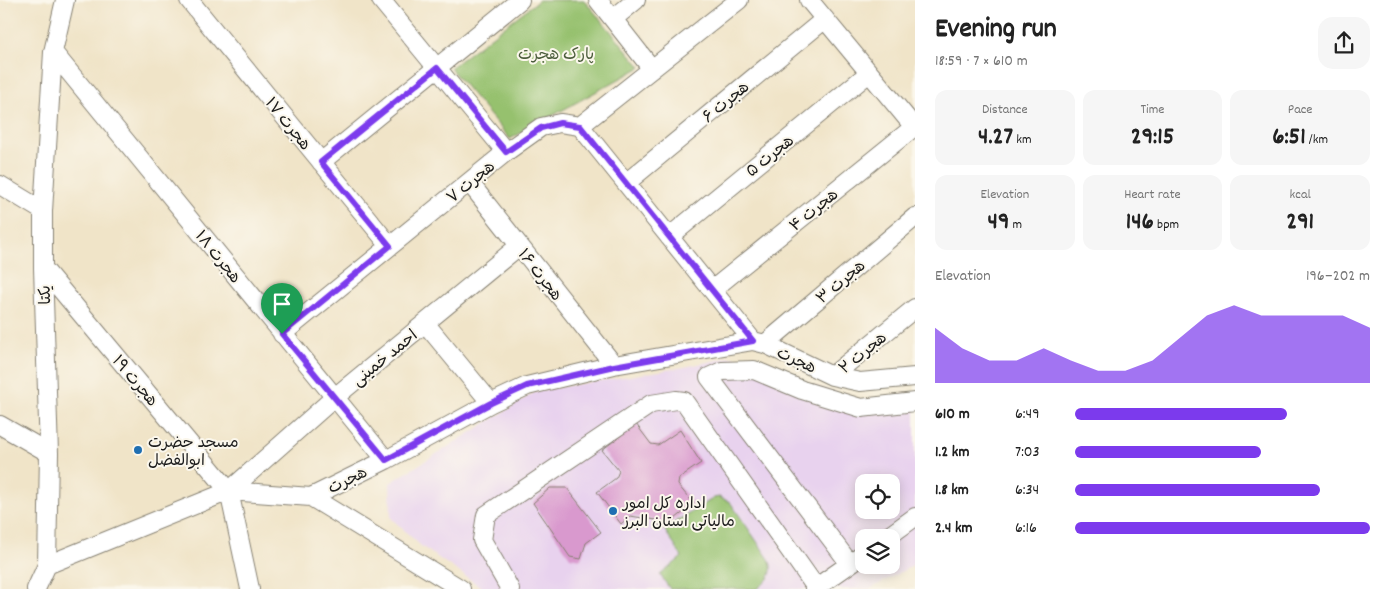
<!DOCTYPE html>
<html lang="en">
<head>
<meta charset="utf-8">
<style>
	:root { --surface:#fff; --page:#f6f6f6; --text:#222; --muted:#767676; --accent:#7c3aed }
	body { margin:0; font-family:Dekko,"Playpen Sans Arabic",sans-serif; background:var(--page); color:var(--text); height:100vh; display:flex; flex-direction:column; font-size:19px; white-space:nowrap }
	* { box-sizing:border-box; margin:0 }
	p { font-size:16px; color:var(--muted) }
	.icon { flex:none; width:28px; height:28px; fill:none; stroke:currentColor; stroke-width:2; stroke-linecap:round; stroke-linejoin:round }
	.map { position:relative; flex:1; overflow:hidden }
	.details { display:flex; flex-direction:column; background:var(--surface); width:475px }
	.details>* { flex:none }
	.controls { position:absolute; left:855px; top:474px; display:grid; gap:10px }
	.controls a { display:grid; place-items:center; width:45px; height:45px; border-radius:10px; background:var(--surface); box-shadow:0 2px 12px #0003; font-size:25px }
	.pin { position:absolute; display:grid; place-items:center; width:42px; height:42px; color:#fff; margin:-51px -21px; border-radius:50% 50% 50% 0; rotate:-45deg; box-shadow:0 0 5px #0007 }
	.pin .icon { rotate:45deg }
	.round { display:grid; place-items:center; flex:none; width:52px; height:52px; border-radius:15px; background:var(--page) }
	.overview { display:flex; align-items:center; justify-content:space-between; height:85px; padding:0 20px }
	h1 { font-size:28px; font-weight:800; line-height:38px }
	.metrics { display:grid; grid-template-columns:repeat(3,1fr); gap:8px; height:85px; padding:5px 20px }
	.metrics div { display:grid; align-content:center; border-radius:12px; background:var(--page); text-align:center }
	.metrics b { font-size:25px; font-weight:800 }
	.metrics small { font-size:14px; font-weight:400 }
	.metrics p { font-size:14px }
	.chart { height:140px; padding:10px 20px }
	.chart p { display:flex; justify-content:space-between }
	.chart svg { width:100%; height:90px; margin-top:5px; fill:var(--accent); opacity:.7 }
	ul { padding:0 20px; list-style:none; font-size:16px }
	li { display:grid; grid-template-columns:80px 60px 1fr; align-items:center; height:38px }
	li i { height:12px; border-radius:6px; background:var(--accent) }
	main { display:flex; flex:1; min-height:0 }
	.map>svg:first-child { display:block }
</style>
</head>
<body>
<main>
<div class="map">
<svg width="915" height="589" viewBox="0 0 915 589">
	<rect width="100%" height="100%" fill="#fbf7ec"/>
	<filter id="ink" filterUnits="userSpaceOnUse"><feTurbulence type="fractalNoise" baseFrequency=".02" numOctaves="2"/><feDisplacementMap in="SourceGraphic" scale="10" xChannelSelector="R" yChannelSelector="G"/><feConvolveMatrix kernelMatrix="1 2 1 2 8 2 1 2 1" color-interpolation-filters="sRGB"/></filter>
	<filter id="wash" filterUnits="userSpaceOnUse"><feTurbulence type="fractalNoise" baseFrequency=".0096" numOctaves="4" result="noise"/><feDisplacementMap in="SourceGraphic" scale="20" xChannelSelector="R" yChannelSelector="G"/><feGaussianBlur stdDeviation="1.12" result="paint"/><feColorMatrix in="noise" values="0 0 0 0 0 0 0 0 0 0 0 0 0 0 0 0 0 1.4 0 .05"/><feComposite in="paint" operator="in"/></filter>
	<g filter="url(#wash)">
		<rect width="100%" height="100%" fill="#f0e4c8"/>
		<path fill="#e8d2ee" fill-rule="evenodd" d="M 730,357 L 759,363 L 807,384 L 862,401 L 915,393 L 915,564 L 870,589 L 484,589 L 421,546 L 391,518 L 390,483 L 537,391 L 685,367 ZM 864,482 L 891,482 L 891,510 L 864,510 ZM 864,538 L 891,538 L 891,565 L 864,565 Z"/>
		<path fill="#96c16e" stroke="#596e45" d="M 539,0 L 584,0 L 641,67 L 510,139 L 450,68 Z
			M 719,497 L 730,502 L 769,559 C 775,573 768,581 757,589 L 670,589 L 660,575 L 682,557 L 664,529 L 714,498 Z"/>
		<g id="blocks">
			<path fill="#d999ce" d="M 636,424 L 651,444 L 658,445 L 680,430 L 701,463 L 679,478 L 678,485 L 694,504 L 662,529 L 656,520 L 630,516 L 621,524 L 597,492 L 616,478 L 619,471 L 602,450 Z
				M 550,488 L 567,488 L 601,532 L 586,543 L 581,559 L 570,557 L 533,503 Z"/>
		</g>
	</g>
	<g filter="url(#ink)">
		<use href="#blocks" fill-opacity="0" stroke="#868072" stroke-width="1"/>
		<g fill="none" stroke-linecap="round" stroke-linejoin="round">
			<defs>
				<path id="minor" d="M 189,0 L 390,246
					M 381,0 L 506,152
					M 598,0 L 652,69
					M 809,0 L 915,128
					M 613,19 L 636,0
					M 53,52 L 386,460
					M 580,126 L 753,341
					M 321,162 L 520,0
					M 469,182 L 614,365
					M 626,183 L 825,19
					M 0,185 L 43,211
					M 669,237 L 869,73
					M 43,268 L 229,491 L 250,589
					M 712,290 L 914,127
					M 425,323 L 491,403
					M 282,334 L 506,152 L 541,127 L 560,123 L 580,126 L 739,0
					M 765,344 L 915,217
					M 832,376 L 915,308
					M 0,425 L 49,453
					M 229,491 L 311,497 L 386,460 L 491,403 L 527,386 L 614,365 L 753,341 L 765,344 L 832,376 L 860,382 L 915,377
					M 311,497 L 461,589
					M 886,538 L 915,517
					M 850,564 L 709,377 L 722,371 L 754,370 L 802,390 L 861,408 L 915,402
					M 47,565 L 229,491 L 335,397 L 519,246
					M 36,589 L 47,565 L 49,453 L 43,268 L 43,211 L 53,52 L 65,0
					M 510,589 L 482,540 L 486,515 L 651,404 L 676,400 L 684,401 L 817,589
					M 814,589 L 864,554"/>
			</defs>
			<use href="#minor" stroke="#868072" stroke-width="20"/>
			<use href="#minor" stroke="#fff" stroke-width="18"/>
		</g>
	</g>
	<g fill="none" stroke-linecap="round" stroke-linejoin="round" filter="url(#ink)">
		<defs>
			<path id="route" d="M 437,68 L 506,152 L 541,128 L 560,123 L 580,126 L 753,341 L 614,366 L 527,386 L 491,403 L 386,460 L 282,334 L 390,246 L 321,162 Z"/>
		</defs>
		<use href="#route" stroke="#fff" stroke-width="10"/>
		<use href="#route" stroke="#7c3aed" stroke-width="6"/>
	</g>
	<g fill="#1f6fb2" stroke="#fbf7ec" stroke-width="2">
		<circle cx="138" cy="450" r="5"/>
		<circle cx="613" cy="511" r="5"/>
	</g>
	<g text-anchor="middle" stroke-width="4" stroke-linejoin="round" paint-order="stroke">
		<g font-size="16" fill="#4d5e3d" stroke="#fbf7ec">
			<text x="556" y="59">پارک هجرت</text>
		</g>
		<g font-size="16" fill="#1c1c1c" stroke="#fbf7ec">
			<text transform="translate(725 101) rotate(-39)" y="6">هجرت ۶</text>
			<text transform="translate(289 123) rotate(51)" y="6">هجرت ۱۷</text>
			<text transform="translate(769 155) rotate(-39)" y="6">هجرت ۵</text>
			<text transform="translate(470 181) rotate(-39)" y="6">هجرت ۷</text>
			<text transform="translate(813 209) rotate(-39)" y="6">هجرت ۴</text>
			<text transform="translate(219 256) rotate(51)" y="6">هجرت ۱۸</text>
			<text transform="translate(541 274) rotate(52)" y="6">هجرت ۱۶</text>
			<text transform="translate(840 281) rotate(-40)" y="6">هجرت ۳</text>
			<text transform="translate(44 295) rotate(-92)" y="6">یکتا</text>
			<text transform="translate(862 352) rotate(-39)" y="6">هجرت ۲</text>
			<text transform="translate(384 357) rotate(-39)" y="6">احمد خمینی</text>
			<text transform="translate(797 359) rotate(25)" y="6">هجرت</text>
			<text transform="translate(136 380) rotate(50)" y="6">هجرت ۱۹</text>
			<text transform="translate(347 479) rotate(-26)" y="6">هجرت</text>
		</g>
		<g font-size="16" fill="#1c1c1c" stroke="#fbf7ec" text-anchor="start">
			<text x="148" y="447">مسجد حضرت<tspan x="148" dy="18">ابوالفضل</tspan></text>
			<text x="623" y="508">اداره کل امور<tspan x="623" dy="18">مالیاتی استان البرز</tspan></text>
		</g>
	</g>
</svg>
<div class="controls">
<a><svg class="icon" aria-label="locate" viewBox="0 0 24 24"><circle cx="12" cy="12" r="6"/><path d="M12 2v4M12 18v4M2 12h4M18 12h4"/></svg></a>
<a><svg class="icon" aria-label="layers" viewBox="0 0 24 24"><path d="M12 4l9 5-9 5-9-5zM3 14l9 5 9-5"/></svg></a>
</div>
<div class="pin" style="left:282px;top:334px;background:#1e9e55"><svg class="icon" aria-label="arrive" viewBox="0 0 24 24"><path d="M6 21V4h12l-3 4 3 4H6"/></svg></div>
</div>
<section class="details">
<div class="overview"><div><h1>Evening run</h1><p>18:59 · 7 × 610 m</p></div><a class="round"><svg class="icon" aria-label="share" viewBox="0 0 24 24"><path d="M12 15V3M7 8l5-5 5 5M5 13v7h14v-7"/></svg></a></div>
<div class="metrics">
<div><p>Distance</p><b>4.27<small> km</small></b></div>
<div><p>Time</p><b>29:15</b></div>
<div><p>Pace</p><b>6:51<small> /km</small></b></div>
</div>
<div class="metrics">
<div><p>Elevation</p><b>49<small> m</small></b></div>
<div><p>Heart rate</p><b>146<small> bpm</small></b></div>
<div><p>kcal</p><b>291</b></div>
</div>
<div class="chart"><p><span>Elevation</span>196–202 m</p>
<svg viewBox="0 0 160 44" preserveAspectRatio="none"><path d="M0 44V17L10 27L20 33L30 33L40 27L50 33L60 38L70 38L80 33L90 22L100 11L110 6L120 11L130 11L140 11L150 11L160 17V44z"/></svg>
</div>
<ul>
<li><b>610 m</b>6:49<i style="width:72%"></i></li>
<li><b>1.2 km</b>7:03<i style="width:63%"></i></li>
<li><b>1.8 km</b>6:34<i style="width:83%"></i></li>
<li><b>2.4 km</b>6:16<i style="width:100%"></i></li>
</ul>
</section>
</main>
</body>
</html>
